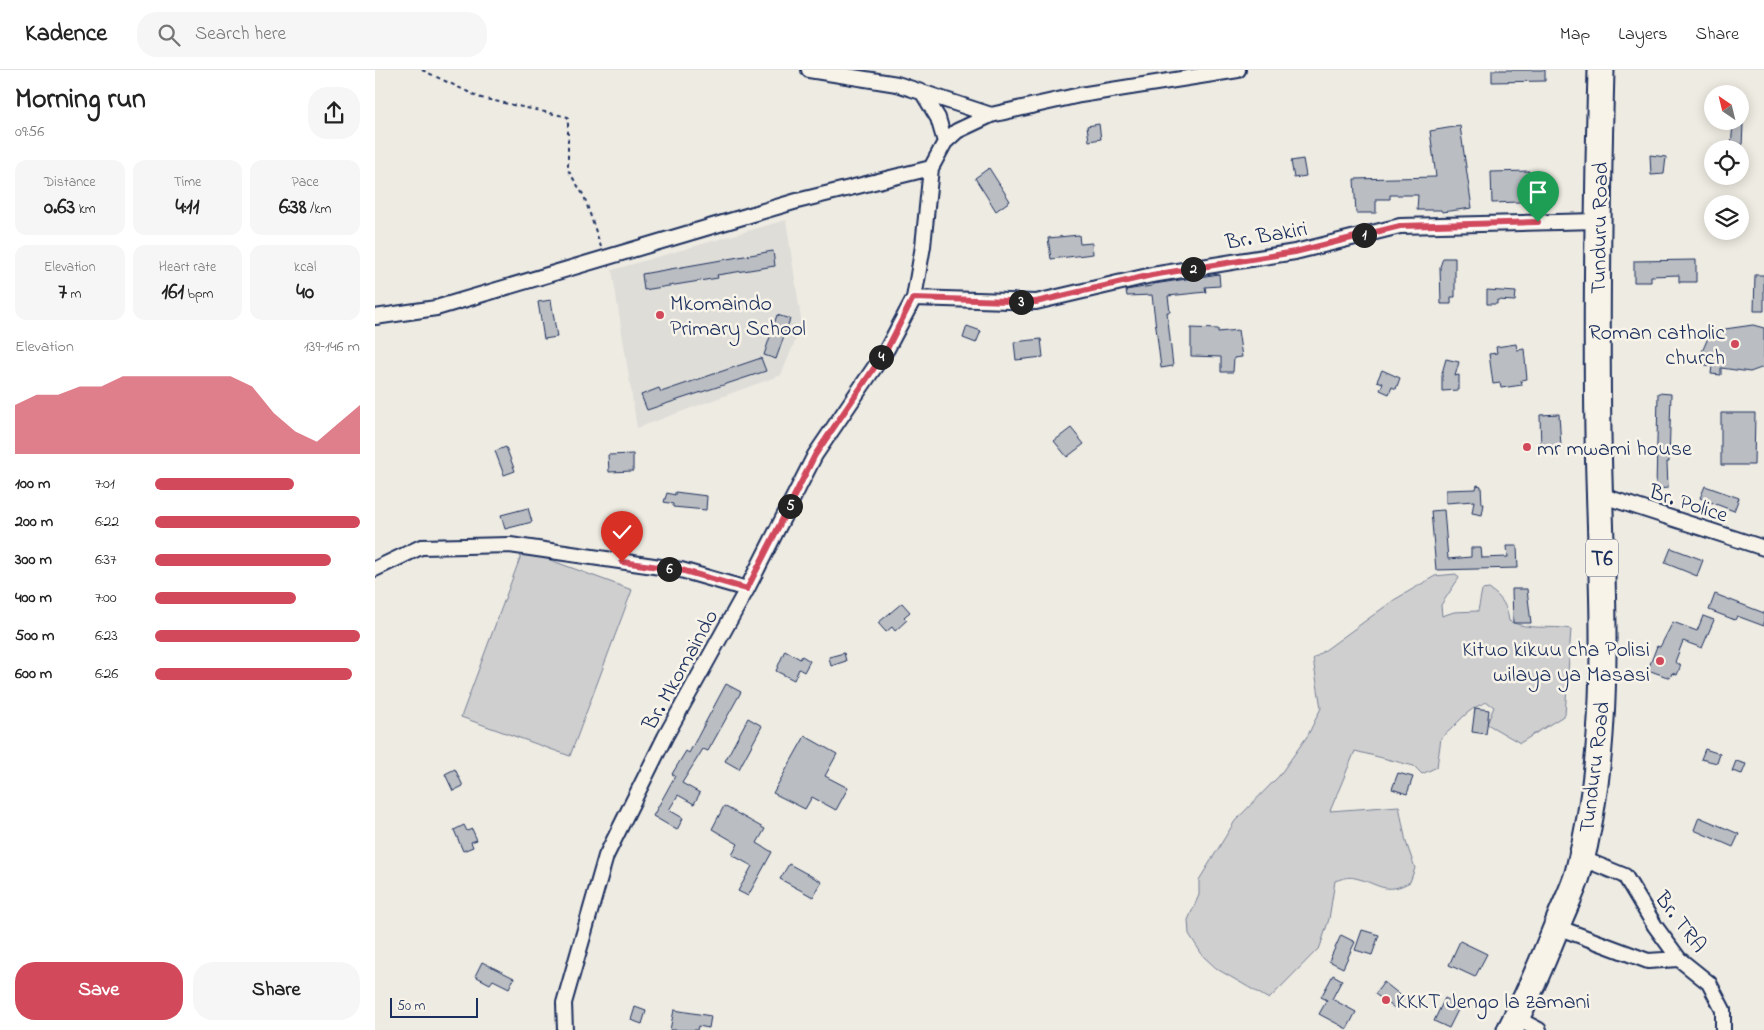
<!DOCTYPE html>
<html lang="en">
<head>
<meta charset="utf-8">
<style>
	:root { --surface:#fff; --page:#f6f6f6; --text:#222; --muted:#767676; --line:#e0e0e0; --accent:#d1495b }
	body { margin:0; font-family:"Indie Flower",sans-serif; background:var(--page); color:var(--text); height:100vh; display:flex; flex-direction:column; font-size:19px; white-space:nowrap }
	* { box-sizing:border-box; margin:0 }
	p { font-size:16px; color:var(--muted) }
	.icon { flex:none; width:28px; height:28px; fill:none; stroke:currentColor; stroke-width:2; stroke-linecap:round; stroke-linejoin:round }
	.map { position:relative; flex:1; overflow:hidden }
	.drawer { display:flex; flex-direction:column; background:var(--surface); width:375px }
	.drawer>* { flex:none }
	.needle { width:32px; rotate:325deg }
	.fabs { position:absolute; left:1329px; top:15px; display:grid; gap:10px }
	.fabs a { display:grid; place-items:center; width:45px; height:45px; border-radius:50%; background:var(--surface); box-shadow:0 2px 12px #0003; font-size:25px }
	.scale { position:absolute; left:15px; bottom:12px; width:88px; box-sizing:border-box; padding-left:5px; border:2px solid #1b2f5e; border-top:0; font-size:14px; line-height:18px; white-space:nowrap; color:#1b2f5e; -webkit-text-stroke:4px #f7f3e8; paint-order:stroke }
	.pin { position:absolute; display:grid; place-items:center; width:42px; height:42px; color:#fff; margin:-51px -21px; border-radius:50% 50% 50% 0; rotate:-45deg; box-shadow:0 0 5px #0007 }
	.pin .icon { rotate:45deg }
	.km { position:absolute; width:25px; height:25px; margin:-12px; border-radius:50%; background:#222; color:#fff; font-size:14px; line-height:25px; text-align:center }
	.round { display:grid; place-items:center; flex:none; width:52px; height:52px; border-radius:20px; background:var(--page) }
	.summary { display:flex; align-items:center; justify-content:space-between; height:85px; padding:0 15px }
	h1 { font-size:28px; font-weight:800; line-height:38px }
	.stats { display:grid; grid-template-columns:repeat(3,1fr); gap:8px; height:85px; padding:5px 15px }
	.stats div { display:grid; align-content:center; border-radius:12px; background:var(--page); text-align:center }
	.stats b { font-size:21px; font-weight:800 }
	.stats small { font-size:14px; font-weight:400 }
	.stats p { font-size:14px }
	.chart { height:140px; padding:10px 15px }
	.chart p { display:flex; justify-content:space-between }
	.chart svg { width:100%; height:90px; margin-top:5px; fill:var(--accent); opacity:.7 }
	.cta { display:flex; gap:10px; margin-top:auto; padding:10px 15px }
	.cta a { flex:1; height:58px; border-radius:20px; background:var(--accent); color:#fff; font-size:20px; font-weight:800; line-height:58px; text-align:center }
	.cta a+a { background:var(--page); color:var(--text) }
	ul { padding:0 15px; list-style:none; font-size:16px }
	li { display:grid; grid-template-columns:80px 60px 1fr; align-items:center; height:38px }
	li i { height:12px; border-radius:6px; background:var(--accent) }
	header { display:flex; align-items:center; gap:30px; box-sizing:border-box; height:70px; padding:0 25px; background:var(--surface); border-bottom:1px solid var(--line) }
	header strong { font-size:24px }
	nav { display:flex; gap:28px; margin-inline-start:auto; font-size:18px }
	.search { width:350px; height:45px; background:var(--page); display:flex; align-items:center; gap:12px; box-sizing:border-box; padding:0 18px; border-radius:20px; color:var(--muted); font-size:19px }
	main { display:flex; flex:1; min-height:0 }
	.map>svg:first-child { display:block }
</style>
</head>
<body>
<header>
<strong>Kadence</strong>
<div class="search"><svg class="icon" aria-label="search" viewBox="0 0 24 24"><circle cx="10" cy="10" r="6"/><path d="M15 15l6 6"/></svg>Search here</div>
<nav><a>Map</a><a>Layers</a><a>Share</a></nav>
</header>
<main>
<section class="drawer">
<div class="summary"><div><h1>Morning run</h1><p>09:56</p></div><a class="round"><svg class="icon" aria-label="share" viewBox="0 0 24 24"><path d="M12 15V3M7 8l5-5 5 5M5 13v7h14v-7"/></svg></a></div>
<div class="stats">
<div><p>Distance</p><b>0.63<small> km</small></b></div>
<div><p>Time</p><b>4:11</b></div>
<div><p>Pace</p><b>6:38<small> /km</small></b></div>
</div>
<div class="stats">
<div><p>Elevation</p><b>7<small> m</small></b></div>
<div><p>Heart rate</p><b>161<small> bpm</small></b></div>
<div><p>kcal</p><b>40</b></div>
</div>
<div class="chart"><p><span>Elevation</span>139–146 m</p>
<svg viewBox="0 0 160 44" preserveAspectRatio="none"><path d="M0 44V20L10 15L20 15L30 11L40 11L50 6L60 6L70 6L80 6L90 6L100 6L110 11L120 24L130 33L140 38L150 29L160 20V44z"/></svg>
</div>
<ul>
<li><b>100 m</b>7:01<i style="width:68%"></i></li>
<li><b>200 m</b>6:22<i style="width:100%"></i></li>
<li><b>300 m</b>6:37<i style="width:86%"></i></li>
<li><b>400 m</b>7:00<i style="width:69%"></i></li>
<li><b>500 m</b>6:23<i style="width:100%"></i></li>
<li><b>600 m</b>6:26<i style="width:96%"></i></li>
</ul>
<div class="cta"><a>Save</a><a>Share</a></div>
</section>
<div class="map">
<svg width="1389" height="960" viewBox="0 0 1389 960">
	<rect width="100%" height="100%" fill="#eeebe2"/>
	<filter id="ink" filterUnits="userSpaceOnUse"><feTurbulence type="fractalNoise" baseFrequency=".02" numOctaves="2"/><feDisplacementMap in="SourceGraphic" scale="10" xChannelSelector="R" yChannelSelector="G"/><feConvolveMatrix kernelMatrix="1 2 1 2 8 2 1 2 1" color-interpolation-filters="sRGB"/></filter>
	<g filter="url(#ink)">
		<path fill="#deddd8" d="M 411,150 L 427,255 L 406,305 L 262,358 L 237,200 Z"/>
		<path fill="#cfcfcf" stroke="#757f96" d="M 148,480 L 257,520 L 195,686 L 86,647 Z
			M 1081,504 L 1084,508 L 1066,535 L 1067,546 L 1079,542 L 1103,541 L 1107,520 L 1114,519 C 1127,527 1132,536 1134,551 C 1155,561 1175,555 1196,559 L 1190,645 L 1145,673 L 1112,654 L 1119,637 L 1112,632 C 1089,640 1084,654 1066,668 L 1062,697 L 1047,704 L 1039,696 L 980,681 L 955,741 L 1024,736 L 1031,772 L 1040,798 L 1035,812 C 1010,826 1003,813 980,808 C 974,806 966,809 960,811 L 954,849 L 945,877 L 894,929 L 842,899 L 828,886 L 814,864 L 813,850 L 824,825 L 824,810 L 860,751 L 904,706 L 933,665 L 946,638 L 938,589 L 1019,530 L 1060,506 Z"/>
		<path fill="#babdc2" stroke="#1b2f5e" d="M 1117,0 L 1170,0 L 1170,11 L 1117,12 Z
			M 724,54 L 726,69 L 714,71 L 712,56 Z
			M 1358,54 L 1368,54 L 1367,76 L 1356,76 Z
			M 1085,56 L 1097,138 L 1067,142 L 1066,140 L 1042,140 L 1043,125 L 1015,125 L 1015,129 L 1001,129 L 1001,143 L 981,143 L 979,109 L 1061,107 L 1055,61 Z
			M 1275,85 L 1291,87 L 1289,104 L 1276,105 Z
			M 928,89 L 931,106 L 919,108 L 916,91 Z
			M 614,98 L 635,131 L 621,141 L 600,108 Z
			M 1154,101 L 1154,105 L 1169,104 L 1170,131 L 1117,133 L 1116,102 Z
			M 704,165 L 705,174 L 717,173 L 718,184 L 676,189 L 673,168 Z
			M 398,181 L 400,196 L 342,205 L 343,208 L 269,220 L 267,204 Z
			M 1068,188 L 1080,188 L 1080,227 L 1076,227 L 1076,234 L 1066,234 L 1065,197 Z
			M 1321,190 L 1321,212 L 1304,212 L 1304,205 L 1276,206 L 1276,212 L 1259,212 L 1259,191 Z
			M 844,204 L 845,216 L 830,217 L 831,222 L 793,226 L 795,242 L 792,242 L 798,296 L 786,298 L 777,225 L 752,226 L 751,220 L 776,216 L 779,214 Z
			M 1380,205 L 1389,205 L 1389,241 L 1379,241 Z
			M 1112,220 L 1141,222 L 1140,231 L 1122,230 L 1122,234 L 1112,234 Z
			M 176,230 L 182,267 L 169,269 L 163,232 Z
			M 402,245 L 415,249 L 401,289 L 389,285 Z
			M 1378,255 L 1389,258 L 1389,297 L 1375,302 L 1346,298 L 1346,305 L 1336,304 L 1337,296 L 1330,295 L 1326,284 L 1336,261 Z
			M 592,256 L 606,261 L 601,273 L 588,268 Z
			M 816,258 L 843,259 L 843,262 L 863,260 L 867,287 L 859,288 L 858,302 L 846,302 L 846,287 L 816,286 Z
			M 666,269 L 668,287 L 641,290 L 639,272 Z
			M 1141,274 L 1142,280 L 1149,279 L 1152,309 L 1146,310 L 1147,315 L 1126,318 L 1125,313 L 1118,314 L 1114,284 L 1122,283 L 1121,277 Z
			M 386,288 L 391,301 L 272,340 L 266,325 L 284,318 L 286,322 Z
			M 1071,289 L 1084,292 L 1080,306 L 1084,305 L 1084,320 L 1067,321 L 1067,303 Z
			M 1007,300 L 1025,308 L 1021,319 L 1017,317 L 1014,324 L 1005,320 L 1008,313 L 1002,311 Z
			M 1283,323 L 1296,324 L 1294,392 L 1292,392 L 1293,418 L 1281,419 Z
			M 1346,343 L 1380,343 L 1379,395 L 1346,395 Z
			M 1184,344 L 1186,377 L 1166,378 L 1165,345 Z
			M 696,358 L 709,374 L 692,387 L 679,371 Z
			M 131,377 L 140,401 L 129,405 L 120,381 Z
			M 258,384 L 258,401 L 234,402 L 233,385 Z
			M 1102,415 L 1106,416 L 1107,434 L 1109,434 L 1107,445 L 1097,443 L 1099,431 L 1071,433 L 1071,420 L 1101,419 Z
			M 1330,416 L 1364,428 L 1359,441 L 1325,428 Z
			M 300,422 L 332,426 L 331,440 L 298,437 L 298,434 L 289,432 L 292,423 L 300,425 Z
			M 153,438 L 157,452 L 130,459 L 126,445 Z
			M 1069,440 L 1073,489 L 1096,487 L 1096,478 L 1106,478 L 1107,488 L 1133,487 L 1132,476 L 1142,476 L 1143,498 L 1061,500 L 1056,441 Z
			M 1296,478 L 1328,490 L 1322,506 L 1290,493 Z
			M 1137,519 L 1152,519 L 1156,553 L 1138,553 Z
			M 1340,524 L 1389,543 L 1389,556 L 1362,546 L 1360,550 L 1334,540 Z
			M 527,533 L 535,542 L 529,547 L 532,550 L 520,561 L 517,557 L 511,562 L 503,553 Z
			M 1328,546 L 1339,550 L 1327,578 L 1308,571 L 1300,592 L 1306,595 L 1302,605 L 1297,603 L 1295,608 L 1273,600 L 1282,576 L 1285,577 L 1298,552 L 1322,561 Z
			M 410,580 L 425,589 L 427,586 L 435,591 L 429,602 L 424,599 L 419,610 L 401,601 Z
			M 469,583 L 471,591 L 456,596 L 454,587 Z
			M 351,614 L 366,622 L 333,681 L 328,679 L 307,713 L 325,723 L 319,734 L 303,725 L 294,740 L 308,748 L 302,760 L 278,746 L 300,706 L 297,704 L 311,681 L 314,683 Z
			M 1100,638 L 1114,640 L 1111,664 L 1097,662 Z
			M 373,648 L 387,656 L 364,699 L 350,691 Z
			M 430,666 L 462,684 L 450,706 L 473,718 L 461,740 L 437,727 L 430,739 L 398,723 Z
			M 1330,679 L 1345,684 L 1342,693 L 1326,689 Z
			M 1361,691 L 1371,694 L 1367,704 L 1357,701 Z
			M 80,699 L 88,716 L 78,721 L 70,704 Z
			M 1023,703 L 1038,707 L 1032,724 L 1017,719 Z
			M 349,736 L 390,759 L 382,773 L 397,782 L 373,826 L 363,821 L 377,796 L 357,785 L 363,774 L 337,759 Z
			M 1324,747 L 1364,764 L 1358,777 L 1319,760 Z
			M 89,755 L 92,761 L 97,759 L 102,770 L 96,772 L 98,777 L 88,781 L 79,760 Z
			M 414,794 L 447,812 L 438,827 L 405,809 Z
			M 987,860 L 1004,865 L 997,885 L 980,880 Z
			M 966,865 L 980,872 L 968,898 L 954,891 Z
			M 1085,871 L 1112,884 L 1100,907 L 1074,895 Z
			M 107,892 L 139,908 L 134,918 L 118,910 L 115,914 L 100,906 Z
			M 958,905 L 967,910 L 957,929 L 981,942 L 972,959 L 944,944 L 952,930 L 946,927 Z
			M 1009,912 L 1029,928 L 1021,939 L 1000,924 Z
			M 1070,928 L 1085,936 L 1074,958 L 1059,951 Z
			M 260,937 L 271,941 L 267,954 L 256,950 Z
			M 299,940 L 336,946 L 334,958 L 323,956 L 322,960 L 295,960 Z"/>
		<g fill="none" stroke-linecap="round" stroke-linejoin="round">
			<defs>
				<path id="street" d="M 434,0 L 522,14 L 616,45
					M 549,25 L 563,48 L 570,72
					M 539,228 L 661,232 L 777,205 L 920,182 L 1025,156 L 1222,151
					M 0,247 L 61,238 L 422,131 L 556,98
					M 1225,425 L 1389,478
					M 0,499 L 46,477 L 135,475 L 306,500 L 372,519
					M 1206,788 L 1250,806 L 1280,856 L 1304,889 L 1334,913 L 1348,940 L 1348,960
					M 1182,857 L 1273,891 L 1304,889
					M 1141,948 L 1164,960
					M 190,960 L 189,933 L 231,786 L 290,667 L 372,519 L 440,385 L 512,279 L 539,228 L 548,176 L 556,98 L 570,72 L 582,61 L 616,45 L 705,25 L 863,0"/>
				<path id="highway" d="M 1135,960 C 1154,924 1170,886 1185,848 C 1191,833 1199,818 1203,803 C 1241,659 1225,510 1223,363 C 1221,242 1223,121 1226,0"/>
			</defs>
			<use href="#street" stroke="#1b2f5e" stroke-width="18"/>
			<use href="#highway" stroke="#1b2f5e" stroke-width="29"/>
			<path stroke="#1b2f5e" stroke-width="2" stroke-dasharray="4 4" stroke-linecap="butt" d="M 47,0 L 106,28 L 193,47 L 193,100 L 209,126 L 226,177"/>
			<use href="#street" stroke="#f7f3e8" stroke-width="14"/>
			<use href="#highway" stroke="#f7f3e8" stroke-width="25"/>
		</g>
	</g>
	<g fill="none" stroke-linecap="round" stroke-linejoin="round" filter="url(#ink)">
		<defs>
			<path id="route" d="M 247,492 L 306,500 L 372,519 L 440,385 L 512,279 L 538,228 L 661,232 L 777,205 L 920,182 L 1025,156 L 1163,152"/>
		</defs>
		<use href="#route" stroke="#fff" stroke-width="10"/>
		<use href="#route" stroke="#d1495b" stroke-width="6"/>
	</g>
	<g fill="#d1495b" stroke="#f7f3e8" stroke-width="2">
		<circle cx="285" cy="245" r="5"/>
		<circle cx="1360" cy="274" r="5"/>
		<circle cx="1152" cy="377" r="5"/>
		<circle cx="1285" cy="591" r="5"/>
		<circle cx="1011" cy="930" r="5"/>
	</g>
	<g text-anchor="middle" stroke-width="5" stroke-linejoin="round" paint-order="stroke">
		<rect fill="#f7f3e8" stroke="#5d6a87" stroke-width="1" x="1211" y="469.5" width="32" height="37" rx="4"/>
		<g font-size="21" font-weight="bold" fill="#1b2f5e">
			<text x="1227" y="495">T6</text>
		</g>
		<g font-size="22" fill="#1b2f5e" stroke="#f7f3e8">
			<text transform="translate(1223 158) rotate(-89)" y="8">Tunduru Road</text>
			<text transform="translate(891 164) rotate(-10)" y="8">Br. Bakiri</text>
			<text transform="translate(1314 432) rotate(18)" y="8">Br. Police</text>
			<text transform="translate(304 599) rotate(-61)" y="8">Br. Mkomaindo</text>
			<text transform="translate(1218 697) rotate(-83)" y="8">Tunduru Road</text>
			<text transform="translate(1307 851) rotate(53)" y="8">Br. TRA</text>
		</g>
		<g font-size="22" fill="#1b2f5e" stroke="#f7f3e8" text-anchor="start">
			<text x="295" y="240">Mkomaindo<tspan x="295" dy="25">Primary School</tspan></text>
			<text x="1350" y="269" text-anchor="end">Roman catholic<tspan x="1350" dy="25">church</tspan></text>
			<text x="1162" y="385">mr mwami house</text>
			<text x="1275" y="586" text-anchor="end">Kituo kikuu cha Polisi<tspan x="1275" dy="25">wilaya ya Masasi</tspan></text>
			<text x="1021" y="938">KKKT Jengo la zamani</text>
		</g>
	</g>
</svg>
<div class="fabs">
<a><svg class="needle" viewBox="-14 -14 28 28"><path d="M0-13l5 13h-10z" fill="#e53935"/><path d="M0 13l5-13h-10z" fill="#767676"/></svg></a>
<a><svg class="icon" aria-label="locate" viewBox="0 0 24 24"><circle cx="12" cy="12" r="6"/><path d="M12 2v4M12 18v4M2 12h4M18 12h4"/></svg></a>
<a><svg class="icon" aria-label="layers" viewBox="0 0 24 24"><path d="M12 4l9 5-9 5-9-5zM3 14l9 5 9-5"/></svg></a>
</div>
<div class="scale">50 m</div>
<div class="pin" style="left:1163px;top:152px;background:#1e9e55"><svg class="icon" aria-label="arrive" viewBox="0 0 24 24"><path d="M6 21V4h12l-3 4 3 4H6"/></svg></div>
<div class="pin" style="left:247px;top:492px;background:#d93025"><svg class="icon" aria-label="check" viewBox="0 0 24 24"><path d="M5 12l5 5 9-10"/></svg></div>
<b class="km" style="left:989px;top:165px">1</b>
<b class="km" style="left:818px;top:199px">2</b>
<b class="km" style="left:646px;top:232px">3</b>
<b class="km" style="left:506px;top:287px">4</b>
<b class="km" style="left:415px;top:436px">5</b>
<b class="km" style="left:294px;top:499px">6</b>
</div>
</main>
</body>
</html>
